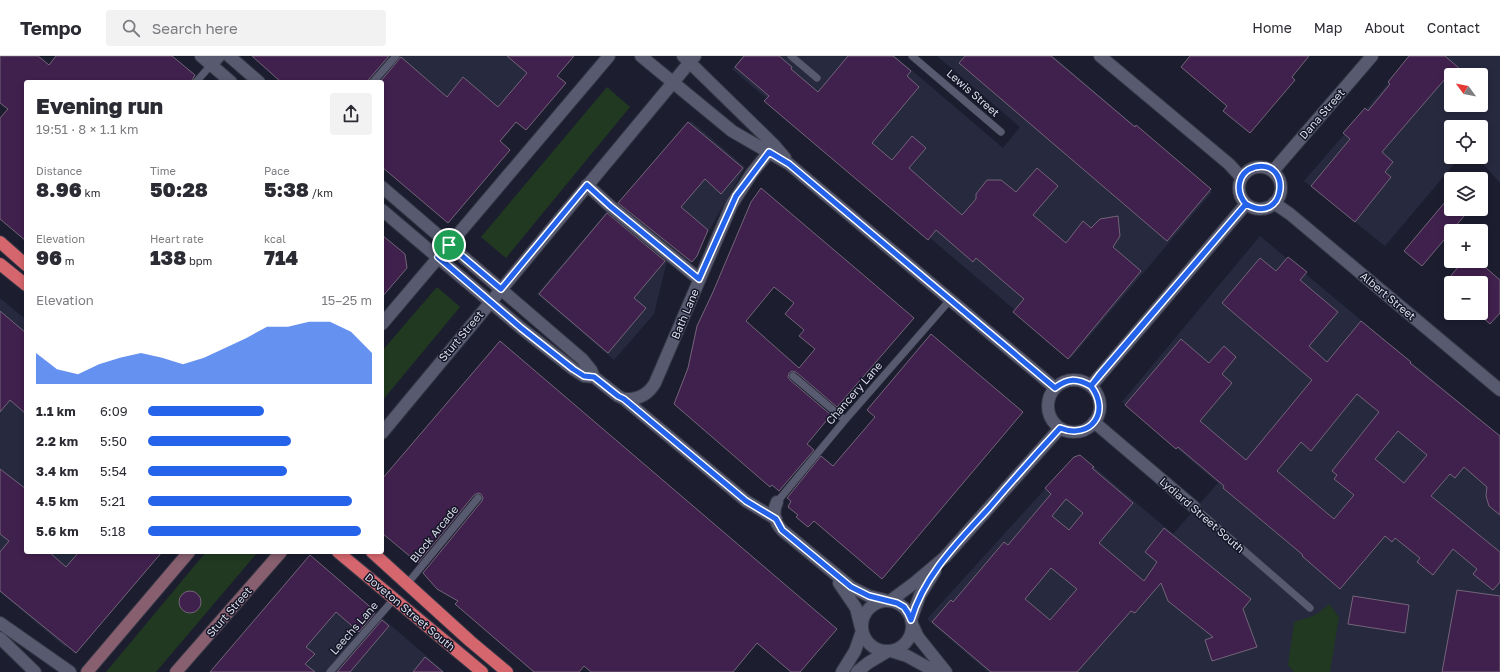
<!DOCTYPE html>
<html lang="en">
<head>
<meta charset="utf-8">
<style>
	:root { --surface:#fff; --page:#f2f2f3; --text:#2b2b33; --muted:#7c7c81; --line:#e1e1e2; --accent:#2563eb }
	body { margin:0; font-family:"Golos Text",sans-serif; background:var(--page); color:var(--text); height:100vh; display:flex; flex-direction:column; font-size:15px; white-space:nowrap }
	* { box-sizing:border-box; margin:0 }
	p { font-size:13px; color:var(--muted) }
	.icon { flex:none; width:22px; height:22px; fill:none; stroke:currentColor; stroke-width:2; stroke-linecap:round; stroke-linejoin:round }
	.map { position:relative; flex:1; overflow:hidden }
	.drawer { position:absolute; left:24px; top:24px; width:360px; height:474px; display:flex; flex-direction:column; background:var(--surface); border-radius:4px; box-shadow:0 2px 6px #0003 }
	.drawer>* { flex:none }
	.needle { width:26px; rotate:302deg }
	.controls { position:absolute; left:1444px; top:12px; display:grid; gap:8px }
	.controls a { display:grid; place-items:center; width:44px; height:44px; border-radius:4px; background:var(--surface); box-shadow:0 2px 6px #0003; font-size:20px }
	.pin { position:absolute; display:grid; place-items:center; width:34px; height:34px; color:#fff; margin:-17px; border:2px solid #fff; border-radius:50%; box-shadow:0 1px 4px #0007 }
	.round { display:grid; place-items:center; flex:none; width:42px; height:42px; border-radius:4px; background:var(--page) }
	.summary { display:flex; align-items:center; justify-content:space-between; height:68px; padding:0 12px }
	h1 { font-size:22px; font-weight:800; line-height:30px }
	.figures { display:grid; grid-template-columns:repeat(3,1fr); gap:6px; height:68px; padding:4px 12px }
	.figures div { display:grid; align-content:center }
	.figures b { font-size:20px; font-weight:800 }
	.figures small { font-size:11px; font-weight:400 }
	.figures p { font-size:11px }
	.chart { height:112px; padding:8px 12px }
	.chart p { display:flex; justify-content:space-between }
	.chart svg { width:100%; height:72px; margin-top:4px; fill:var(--accent); opacity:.7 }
	ul { padding:0 12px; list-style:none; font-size:13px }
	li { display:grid; grid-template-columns:64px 48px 1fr; align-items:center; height:30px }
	li i { height:10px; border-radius:5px; background:var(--accent) }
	header { display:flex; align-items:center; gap:24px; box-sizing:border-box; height:56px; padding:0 20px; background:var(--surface); border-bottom:1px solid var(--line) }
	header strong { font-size:19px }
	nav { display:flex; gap:22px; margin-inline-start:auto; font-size:14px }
	.search { width:280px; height:36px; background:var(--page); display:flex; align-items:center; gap:10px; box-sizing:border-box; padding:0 14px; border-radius:4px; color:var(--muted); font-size:15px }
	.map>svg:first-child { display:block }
</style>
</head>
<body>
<header>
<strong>Tempo</strong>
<div class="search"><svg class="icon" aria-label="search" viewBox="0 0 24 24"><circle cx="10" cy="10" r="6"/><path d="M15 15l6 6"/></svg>Search here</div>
<nav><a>Home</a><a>Map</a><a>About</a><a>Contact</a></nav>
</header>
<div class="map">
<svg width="1500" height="616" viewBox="0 0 1500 616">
	<rect width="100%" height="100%" fill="#1c1e30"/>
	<path fill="#27293f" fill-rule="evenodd" d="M 266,0 L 574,0 L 443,153 L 382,26 L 296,26 Z
		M 743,0 L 895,0 L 1003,92 L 1020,71 L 937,0 L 1053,0 L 1212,136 L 1071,302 L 732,13 Z
		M 1412,0 L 1500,0 L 1500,127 L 1477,101 L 1481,101 L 1481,71 L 1451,71 L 1451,101 L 1460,101 L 1385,190 L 1304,125 ZM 1451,19 L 1481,19 L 1481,49 L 1451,49 Z
		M 691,65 L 745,111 L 689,210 L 618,150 Z
		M 608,154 L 667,205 L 654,258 L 614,304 L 537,238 Z
		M 1260,180 L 1500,380 L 1500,616 L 988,616 L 927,563 L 1074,401 L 1080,399 L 1173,478 L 1218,427 L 1122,346 Z
		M 0,242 L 26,264 L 26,496 L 145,496 L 65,591 L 0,536 Z
		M 316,505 L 445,616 L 221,616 Z"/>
	<path fill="#203920" d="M 607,31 L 630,51 L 506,202 L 481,181 Z
		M 437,231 L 460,251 L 382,345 L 382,295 Z
		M 206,496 L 258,496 L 156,616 L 106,616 Z
		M 1329,548 L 1339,561 L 1330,616 L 1294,616 L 1288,609 L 1294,567 L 1296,565 C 1310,562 1319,558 1329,548 Z"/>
	<path fill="#40204d" stroke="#736578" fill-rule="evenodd" d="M 0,0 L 38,0 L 49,9 L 56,0 L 172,0 L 195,19 L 191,26 L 26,26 L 26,185 L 0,163 L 0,62 L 8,53 L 0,47 Z
		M 252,0 L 389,0 L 369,23 L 368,26 L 281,26 Z
		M 507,0 L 574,0 L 557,20 L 566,27 L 526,74 L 516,66 L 500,85 L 510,94 L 448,167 L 382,111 L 382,26 L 380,26 L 401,1 L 447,41 L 463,21 L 498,51 L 527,17 Z
		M 744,0 L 779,0 L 792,11 L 791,13 L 818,36 L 848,0 L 893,0 L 911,15 L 907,20 L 919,31 L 872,87 L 892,104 L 912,80 L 926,92 L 909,112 L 962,159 L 976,143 L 976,138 L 987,124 L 1001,124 L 1016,136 L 1037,112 L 1058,130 L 1033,159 L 1066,187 L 1083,165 L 1091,172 L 1100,163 L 1118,160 L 1120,180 L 1113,191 L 1141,215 L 1068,303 L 1013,256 L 1024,243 L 976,202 L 973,206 L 936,174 L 928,184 L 764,45 L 769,40 L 735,11 Z
		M 965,0 L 1051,0 L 1135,71 L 1136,69 L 1211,133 L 1167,185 L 959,7 Z
		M 1190,0 L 1309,0 L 1292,21 L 1295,24 L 1250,77 L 1223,55 L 1227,50 L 1181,11 Z
		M 1409,0 L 1445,0 L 1467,19 L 1451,19 L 1451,28 L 1445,23 L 1382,96 L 1393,106 L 1385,116 L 1391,121 L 1355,166 L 1311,130 L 1350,83 L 1343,77 L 1365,52 L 1368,55 L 1390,28 L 1388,26 Z
		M 688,66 L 743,112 L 721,138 L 705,123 L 681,151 L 708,174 L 697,200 L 692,206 L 618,147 Z
		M 761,132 L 914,262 L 837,351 L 796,316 L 792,315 L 789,317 L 788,321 L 790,324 L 831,359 L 807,388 L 814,394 L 779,435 L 772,429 L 770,431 L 674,348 L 688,312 L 697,270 L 713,236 L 751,146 ZM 774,231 L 794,247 L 785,258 L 804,274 L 799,280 L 815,293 L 799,312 L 746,265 Z
		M 1451,139 L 1451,153 L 1470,153 L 1422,210 L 1404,195 Z
		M 607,157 L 665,205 L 634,242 L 646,252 L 608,297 L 539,238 Z
		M 382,179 L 405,198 L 407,212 L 382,241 Z
		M 1288,201 L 1307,216 L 1300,224 L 1338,256 L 1309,290 L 1327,306 L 1361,265 L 1411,306 L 1410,307 L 1500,380 L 1500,459 L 1489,450 L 1486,440 L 1487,431 L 1464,411 L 1455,422 L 1450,418 L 1431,440 L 1500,496 L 1500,526 L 1493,534 L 1473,518 L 1477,513 L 1453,493 L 1433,519 L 1417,506 L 1420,502 L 1395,482 L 1392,486 L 1385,480 L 1340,533 L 1302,500 L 1303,499 L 1223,432 L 1224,430 L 1178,391 L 1176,393 L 1125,349 L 1181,283 L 1209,307 L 1224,290 L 1236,301 L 1222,318 L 1232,327 L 1200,365 L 1246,404 L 1312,324 L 1222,247 L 1260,202 L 1276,215 ZM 1357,338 L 1379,356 L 1332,415 L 1337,419 L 1334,423 L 1354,439 L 1334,463 L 1277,415 L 1301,386 L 1311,395 ZM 1398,375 L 1427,399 L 1404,427 L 1375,403 Z
		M 1463,205 L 1478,205 L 1500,224 L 1500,257 L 1490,268 L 1481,260 L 1481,227 L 1445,227 Z
		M 0,255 L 26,277 L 26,358 L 10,344 L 0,356 Z
		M 931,278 L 1023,356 L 882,523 L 814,465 L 808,471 L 796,461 L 798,459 L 788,451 L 791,445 L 787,442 L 821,400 L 833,410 L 875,361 L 867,354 Z
		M 500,285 L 837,573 L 800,616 L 791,616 L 757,587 L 733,616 L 591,616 L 584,610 L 579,616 L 534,616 L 455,548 L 458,545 L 437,533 L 423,517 L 482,445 L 483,442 L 481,438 L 478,437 L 474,439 L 418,507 L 382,477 L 382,423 Z
		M 1080,399 L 1094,411 L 1092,412 L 1133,447 L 1099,487 L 1144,525 L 1157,506 L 1145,496 L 1164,472 L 1251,543 L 1243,553 L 1257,591 L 1212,605 L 1205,584 L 1213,581 L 1168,545 L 1161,527 L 1135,557 L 1131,555 L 1077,616 L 991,616 L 932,566 L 951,544 L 953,546 L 1004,486 L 1008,489 L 1051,438 L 1045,432 L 1074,401 ZM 1066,443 L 1083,457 L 1069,474 L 1052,460 ZM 1051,512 L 1077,533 L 1050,564 L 1025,543 Z
		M 0,413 L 26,433 L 26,496 L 49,496 L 66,511 L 79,496 L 162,496 L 76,597 L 0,535 L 0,496 L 9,485 L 0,478 Z
		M 310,499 L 375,555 L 374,556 L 375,557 L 359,576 L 336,556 L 306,591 L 315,598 L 305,608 L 315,616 L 210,616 Z
		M 1457,534 L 1500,540 L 1500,616 L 1442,616 Z
		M179 546a11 11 0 1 1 22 0a11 11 0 1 1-22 0Z
		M 1353,540 L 1409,549 L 1405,577 L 1348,568 Z
		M 382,564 L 389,570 L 350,616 L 337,616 Z
		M 425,601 L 443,616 L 413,616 Z"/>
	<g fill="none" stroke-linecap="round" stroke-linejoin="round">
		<defs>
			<path id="service" d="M 791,0 L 817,22
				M 912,0 L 1001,76
				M 196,26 L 211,9
				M 373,26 L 396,0
				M 793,320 L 845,364
				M 777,446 L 845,364 L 950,244
				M 1194,451 L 1310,552
				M 407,528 L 478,442
				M 330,616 L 394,543"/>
			<path id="minor" d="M 201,0 L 231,26
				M 229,0 L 259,26
				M 1100,0 L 1229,108 L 1241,121
				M 211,9 L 219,0
				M 587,129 L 610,150 L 699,223
				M 382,131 L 582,303 L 591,314 L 594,321
				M 1274,147 L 1290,158 L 1500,334
				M 382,154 L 521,272 L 573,313 L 584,320 L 594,321 L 618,340 L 624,343 L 746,445 L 776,463
				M 624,343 C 638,344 648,339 655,327 L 732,148 L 752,117 L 769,96
				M 1094,366 L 1194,451
				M 777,446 C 772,456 775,467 782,474 L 851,531 L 869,540 L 885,544
				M 839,527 L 856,552 L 861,572
				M 0,567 L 70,616
				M 912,568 L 918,581 L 946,616
				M 0,582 L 35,616
				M 891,595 L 907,600 L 936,616"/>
			<path id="tertiary" d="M 641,0 L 732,75 L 789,108 L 1055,332
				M 683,0 L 774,89 L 785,102
				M1239 132a21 21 0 1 1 42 0a21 21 0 1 1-42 0Z
				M 1273,115 L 1372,0
				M 382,268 L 609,0
				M1048 350a26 26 0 1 1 52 0a26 26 0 1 1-52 0Z
				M 1091,330 L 1246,148
				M 382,377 L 695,0
				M862 570a25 25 0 1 1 50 0a25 25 0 1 1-50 0Z
				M 890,545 L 913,528 L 945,501 L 1060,372
				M 911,564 L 920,539 L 935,515
				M 842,616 L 855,595 L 862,575
				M 857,616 L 868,607 L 888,595"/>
			<path id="secondary" d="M 87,616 L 189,496
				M 176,616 L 281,496"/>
			<path id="trunk" d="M 0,186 L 26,209
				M 0,208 L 26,229
				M 338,496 L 482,616
				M 372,496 L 470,585 L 507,616"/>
		</defs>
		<use href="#service" stroke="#363745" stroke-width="8"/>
		<use href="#minor" stroke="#363745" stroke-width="14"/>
		<use href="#tertiary" stroke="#363745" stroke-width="14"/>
		<use href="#secondary" stroke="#363745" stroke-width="14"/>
		<use href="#trunk" stroke="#363745" stroke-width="14"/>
		<use href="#service" stroke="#585b70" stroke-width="7"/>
		<use href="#minor" stroke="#585b70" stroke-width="12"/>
		<use href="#tertiary" stroke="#585b70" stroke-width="12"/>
		<use href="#secondary" stroke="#875f6f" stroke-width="12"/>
		<use href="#trunk" stroke="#d6666e" stroke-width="12"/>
	</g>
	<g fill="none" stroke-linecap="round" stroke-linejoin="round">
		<defs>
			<path id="route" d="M 449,189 L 438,201 L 521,272 L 573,313 L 584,320 L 594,321 L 618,340 L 624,343 L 746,445 L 776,463 L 782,474 L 851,531 L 869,540 L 897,547 L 904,551 L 908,557 L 911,564 C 924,519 958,486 989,452 C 1012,425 1036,398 1060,372 C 1091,384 1111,356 1091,330 L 1100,318 L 1246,148 C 1286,171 1293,102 1255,111 C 1237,116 1235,136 1246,148 L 1091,330 C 1077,322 1068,322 1055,332 L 789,108 L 769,96 L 736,140 L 699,223 L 610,150 L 587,129 L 501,233 L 449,189"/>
		</defs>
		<use href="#route" stroke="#fff" stroke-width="8"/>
		<use href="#route" stroke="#2563eb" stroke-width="5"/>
	</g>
	<g text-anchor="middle" stroke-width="3" stroke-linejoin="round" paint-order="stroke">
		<g font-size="11" fill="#dcdeea" stroke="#131526">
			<text transform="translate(973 37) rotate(41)" y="4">Lewis Street</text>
			<text transform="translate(1322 58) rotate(-49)" y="4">Dana Street</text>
			<text transform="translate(1388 240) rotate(40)" y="4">Albert Street</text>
			<text transform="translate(685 258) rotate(-67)" y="4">Bath Lane</text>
			<text transform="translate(461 280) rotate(-50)" y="4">Sturt Street</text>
			<text transform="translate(854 337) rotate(-49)" y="4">Chancery Lane</text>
			<text transform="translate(1202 459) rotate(41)" y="4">Lydiard Street South</text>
			<text transform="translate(434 478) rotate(-51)" y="4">Block Arcade</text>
			<text transform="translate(229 556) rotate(-49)" y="4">Sturt Street</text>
			<text transform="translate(410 556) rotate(40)" y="4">Doveton Street South</text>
			<text transform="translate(354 572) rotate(-49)" y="4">Leechs Lane</text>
		</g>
	</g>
</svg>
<div class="controls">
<a><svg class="needle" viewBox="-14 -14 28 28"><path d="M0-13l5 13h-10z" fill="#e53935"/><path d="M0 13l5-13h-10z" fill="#7c7c81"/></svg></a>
<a><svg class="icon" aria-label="locate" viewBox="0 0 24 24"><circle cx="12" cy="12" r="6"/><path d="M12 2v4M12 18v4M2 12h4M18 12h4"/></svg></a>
<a><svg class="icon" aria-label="layers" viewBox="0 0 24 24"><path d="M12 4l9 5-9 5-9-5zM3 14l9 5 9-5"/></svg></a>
<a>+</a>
<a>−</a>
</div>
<div class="pin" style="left:449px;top:189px;background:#1e9e55"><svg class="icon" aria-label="arrive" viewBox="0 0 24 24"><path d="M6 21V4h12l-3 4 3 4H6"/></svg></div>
<section class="drawer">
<div class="summary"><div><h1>Evening run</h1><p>19:51 · 8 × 1.1 km</p></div><a class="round"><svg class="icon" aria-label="share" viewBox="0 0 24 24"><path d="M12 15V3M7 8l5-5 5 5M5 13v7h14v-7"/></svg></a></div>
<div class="figures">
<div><p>Distance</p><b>8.96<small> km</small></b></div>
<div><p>Time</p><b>50:28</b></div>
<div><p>Pace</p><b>5:38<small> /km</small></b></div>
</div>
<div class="figures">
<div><p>Elevation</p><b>96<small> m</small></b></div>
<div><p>Heart rate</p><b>138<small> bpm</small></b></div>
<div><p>kcal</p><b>714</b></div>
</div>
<div class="chart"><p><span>Elevation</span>15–25 m</p>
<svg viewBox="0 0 160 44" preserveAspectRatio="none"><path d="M0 44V25L10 35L20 38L30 32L40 28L50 25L60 28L70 32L80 28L90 22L100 16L110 9L120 9L130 6L140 6L150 12L160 25V44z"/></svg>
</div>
<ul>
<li><b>1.1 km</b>6:09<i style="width:52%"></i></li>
<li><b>2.2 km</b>5:50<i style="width:64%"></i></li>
<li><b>3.4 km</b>5:54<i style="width:62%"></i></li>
<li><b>4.5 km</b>5:21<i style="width:91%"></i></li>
<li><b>5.6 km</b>5:18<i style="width:95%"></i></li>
</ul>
</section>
</div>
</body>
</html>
